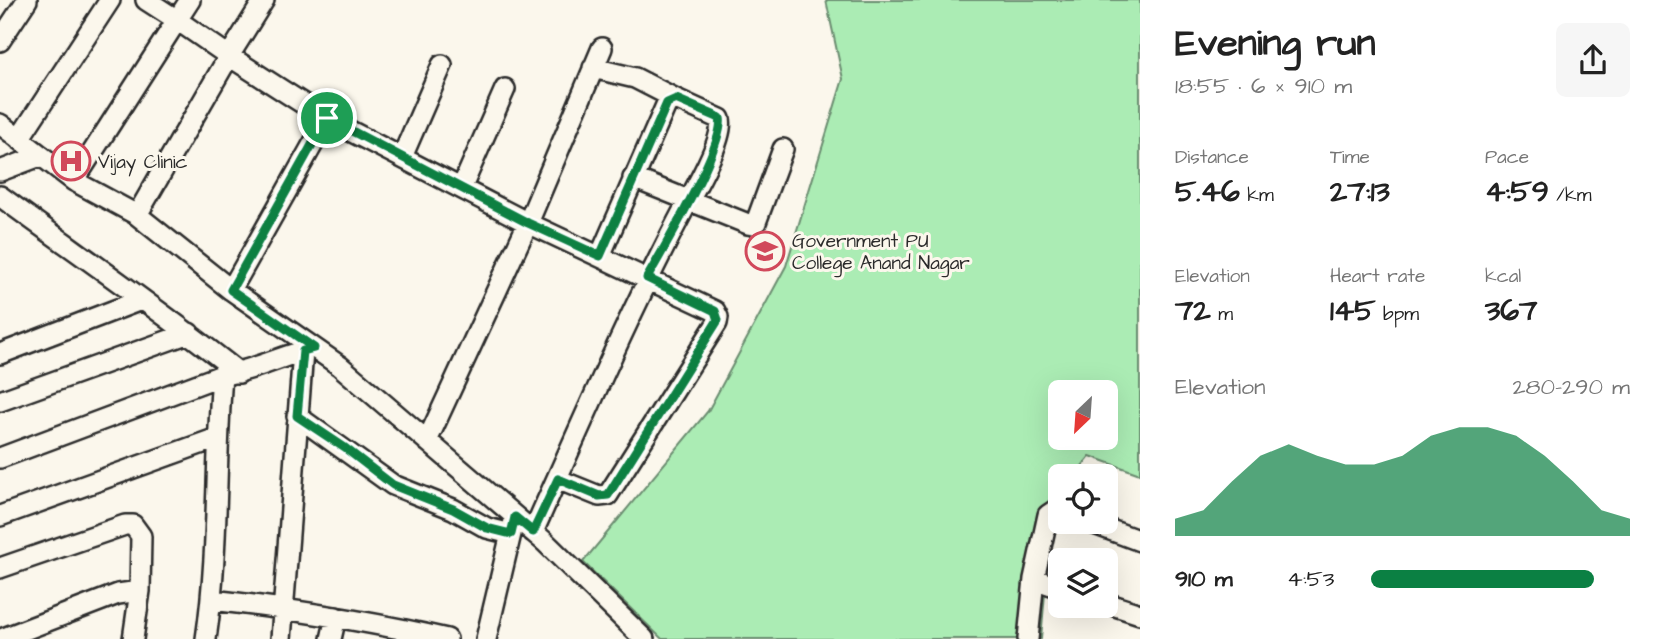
<!DOCTYPE html>
<html lang="en">
<head>
<meta charset="utf-8">
<style>
	:root { --surface:#fff; --page:#f6f6f6; --text:#222; --muted:#767676; --accent:#0b8043 }
	body { margin:0; font-family:"Architects Daughter",sans-serif; background:var(--page); color:var(--text); height:100vh; display:flex; flex-direction:column; font-size:26px; white-space:nowrap }
	* { box-sizing:border-box; margin:0 }
	p { font-size:23px; color:var(--muted) }
	.icon { flex:none; width:38px; height:38px; fill:none; stroke:currentColor; stroke-width:2; stroke-linecap:round; stroke-linejoin:round }
	.map { position:relative; flex:1; overflow:hidden }
	.panel { display:flex; flex-direction:column; background:var(--surface); width:525px }
	.panel>* { flex:none }
	.needle { width:46px; rotate:205deg }
	.fabs { position:absolute; left:1048px; top:380px; display:grid; gap:14px }
	.fabs a { display:grid; place-items:center; width:70px; height:70px; border-radius:10px; background:var(--surface); box-shadow:0 7px 28px #0002; font-size:35px }
	.pin { position:absolute; display:grid; place-items:center; width:60px; height:60px; color:#fff; margin:-30px; border:4px solid #fff; border-radius:50%; box-shadow:0 2px 7px #0007 }
	.round { display:grid; place-items:center; flex:none; width:74px; height:74px; border-radius:10px; background:var(--page) }
	.head { display:flex; align-items:center; justify-content:space-between; height:119px; padding:0 35px }
	h1 { font-size:38px; font-weight:700; line-height:52px }
	.stats { display:grid; grid-template-columns:repeat(3,1fr); gap:10px; height:119px; padding:7px 35px }
	.stats div { display:grid; align-content:center }
	.stats b { font-size:30px; font-weight:700 }
	.stats small { font-size:19px; font-weight:400 }
	.stats p { font-size:19px }
	.chart { height:196px; padding:14px 35px }
	.chart p { display:flex; justify-content:space-between }
	.chart svg { width:100%; height:126px; margin-top:7px; fill:var(--accent); opacity:.7 }
	ul { padding:0 35px; list-style:none; font-size:23px }
	li { display:grid; grid-template-columns:112px 84px 1fr; align-items:center; height:52px }
	li i { height:18px; border-radius:9px; background:var(--accent) }
	main { display:flex; flex:1; min-height:0 }
	.map>svg:first-child { display:block }
</style>
</head>
<body>
<main>
<div class="map">
<svg width="1140" height="639" viewBox="0 0 1140 639">
	<rect width="100%" height="100%" fill="#fbf7ec"/>
	<filter id="ink" filterUnits="userSpaceOnUse"><feTurbulence type="fractalNoise" baseFrequency=".0143" numOctaves="2"/><feDisplacementMap in="SourceGraphic" scale="14" xChannelSelector="R" yChannelSelector="G"/><feConvolveMatrix kernelMatrix="1 2 1 2 8 2 1 2 1" color-interpolation-filters="sRGB"/></filter>
	<g filter="url(#ink)">
		<path fill="#abecb4" stroke="#6b8c70" stroke-width="2" fill-rule="evenodd" d="M 826,0 L 1140,0 L 1140,474 L 1090,456 L 1074,476 L 1060,476 L 1060,493 L 1053,503 L 1041,639 L 662,639 L 583,562 L 708,411 L 786,266 L 843,79 ZM 1060,392 L 1106,392 L 1106,438 L 1060,438 Z"/>
		<g fill="none" stroke-linecap="round" stroke-linejoin="round">
			<defs>
				<path id="minor" d="M 190,0 L 177,20 L 229,56 L 264,0
					M 0,41 L 27,0
					M 593,68 L 635,78 L 676,99
					M 0,124 L 74,181 L 137,215 L 231,290 L 340,366 L 545,542 L 644,639
					M 19,139 L 110,0
					M 402,157 L 442,65
					M 0,171 L 40,156
					M 633,178 L 748,224 L 755,225 L 783,149
					M 74,181 L 177,20 L 146,0
					M 462,187 L 505,89
					M 0,196 C 80,255 162,311 239,373
					M 137,215 L 229,56 L 327,119 L 528,223 L 715,311 L 718,317 L 717,323 L 608,495 L 599,496 L 557,479
					M 231,290 L 327,119
					M 0,354 L 141,300
					M 0,401 L 189,333
					M 297,416 L 393,485 L 453,509 L 487,528 L 511,534
					M 427,441 L 528,223 L 602,48
					M 0,458 L 222,375 C 254,371 283,355 314,348
					M 0,516 L 217,438
					M 1089,522 L 1140,541
					M 533,532 C 582,423 629,313 685,207 C 695,189 725,137 720,119 L 676,99 L 667,103 L 600,256
					M 0,568 L 125,525 L 133,525 L 141,536 L 140,591 L 133,639
					M 1034,579 L 1060,588
					M 212,600 C 291,609 369,621 447,639
					M 1106,603 L 1140,614
					M 1,639 L 118,594 L 140,591
					M 206,639 C 219,552 215,463 222,375
					M 281,639 L 303,351
					M 331,639 L 336,617
					M 486,639 L 514,521
					M 1028,639 L 1034,579 L 1048,515 L 1057,509 L 1060,511"/>
			</defs>
			<use href="#minor" stroke="#2b2b2b" stroke-width="24"/>
			<use href="#minor" stroke="#fbf7ec" stroke-width="19"/>
		</g>
	</g>
	<g fill="none" stroke-linecap="round" stroke-linejoin="round" filter="url(#ink)">
		<defs>
			<path id="route" d="M 676,99 L 720,118 C 726,142 662,252 647,278 L 715,311 L 718,320 L 608,495 L 599,496 L 558,479 L 533,532 L 515,517 L 511,534 L 487,528 L 453,509 L 393,485 L 345,448 L 297,416 L 303,351 L 314,348 L 231,290 L 327,118 L 528,223 L 600,256 L 667,103 Z"/>
		</defs>
		<use href="#route" stroke="#fff" stroke-width="14"/>
		<use href="#route" stroke="#0b8043" stroke-width="9"/>
	</g>
	<defs>
		<symbol id="hospital-ring" viewBox="-11 -11 22 22"><circle r="9.5" fill="#fbf7ec" stroke="#d1495b" stroke-width="1.5"/><path d="M-5-5h3v3.5h4V-5h3V5h-3V1.5h-4V5h-3Z" fill="#d1495b"/></symbol>
		<symbol id="university-ring" viewBox="-11 -11 22 22"><circle r="9.5" fill="#fbf7ec" stroke="#d1495b" stroke-width="1.5"/><path d="M0-5L7-2L0 1L-7-2ZM-4 1L0 2.5L4 1V4Q0 6-4 4Z" fill="#d1495b"/></symbol>
	</defs>
	<g fill-rule="evenodd">
		<use href="#hospital-ring" x="49" y="139" width="44" height="44"/>
		<use href="#university-ring" x="743" y="229" width="44" height="44"/>
	</g>
	<g text-anchor="middle" stroke-width="6" stroke-linejoin="round" paint-order="stroke">
		<g font-size="19" fill="#2b2b2b" stroke="#fbf7ec" text-anchor="start">
			<text x="98" y="168">Vijay Clinic</text>
			<text x="792" y="247">Government PU<tspan x="792" dy="22">College Anand Nagar</tspan></text>
		</g>
	</g>
</svg>
<div class="fabs">
<a><svg class="needle" viewBox="-14 -14 28 28"><path d="M0-13l5 13h-10z" fill="#e53935"/><path d="M0 13l5-13h-10z" fill="#767676"/></svg></a>
<a><svg class="icon" aria-label="locate" viewBox="0 0 24 24"><circle cx="12" cy="12" r="6"/><path d="M12 2v4M12 18v4M2 12h4M18 12h4"/></svg></a>
<a><svg class="icon" aria-label="layers" viewBox="0 0 24 24"><path d="M12 4l9 5-9 5-9-5zM3 14l9 5 9-5"/></svg></a>
</div>
<div class="pin" style="left:327px;top:118px;background:#1e9e55"><svg class="icon" aria-label="arrive" viewBox="0 0 24 24"><path d="M6 21V4h12l-3 4 3 4H6"/></svg></div>
</div>
<section class="panel">
<div class="head"><div><h1>Evening run</h1><p>18:55 · 6 × 910 m</p></div><a class="round"><svg class="icon" aria-label="share" viewBox="0 0 24 24"><path d="M12 15V3M7 8l5-5 5 5M5 13v7h14v-7"/></svg></a></div>
<div class="stats">
<div><p>Distance</p><b>5.46<small> km</small></b></div>
<div><p>Time</p><b>27:13</b></div>
<div><p>Pace</p><b>4:59<small> /km</small></b></div>
</div>
<div class="stats">
<div><p>Elevation</p><b>72<small> m</small></b></div>
<div><p>Heart rate</p><b>145<small> bpm</small></b></div>
<div><p>kcal</p><b>367</b></div>
</div>
<div class="chart"><p><span>Elevation</span>280–290 m</p>
<svg viewBox="0 0 160 44" preserveAspectRatio="none"><path d="M0 44V38L10 35L20 25L30 16L40 12L50 16L60 19L70 19L80 16L90 9L100 6L110 6L120 9L130 16L140 25L150 35L160 38V44z"/></svg>
</div>
<ul>
<li><b>910 m</b>4:53<i style="width:86%"></i></li>
</ul>
</section>
</main>
</body>
</html>
